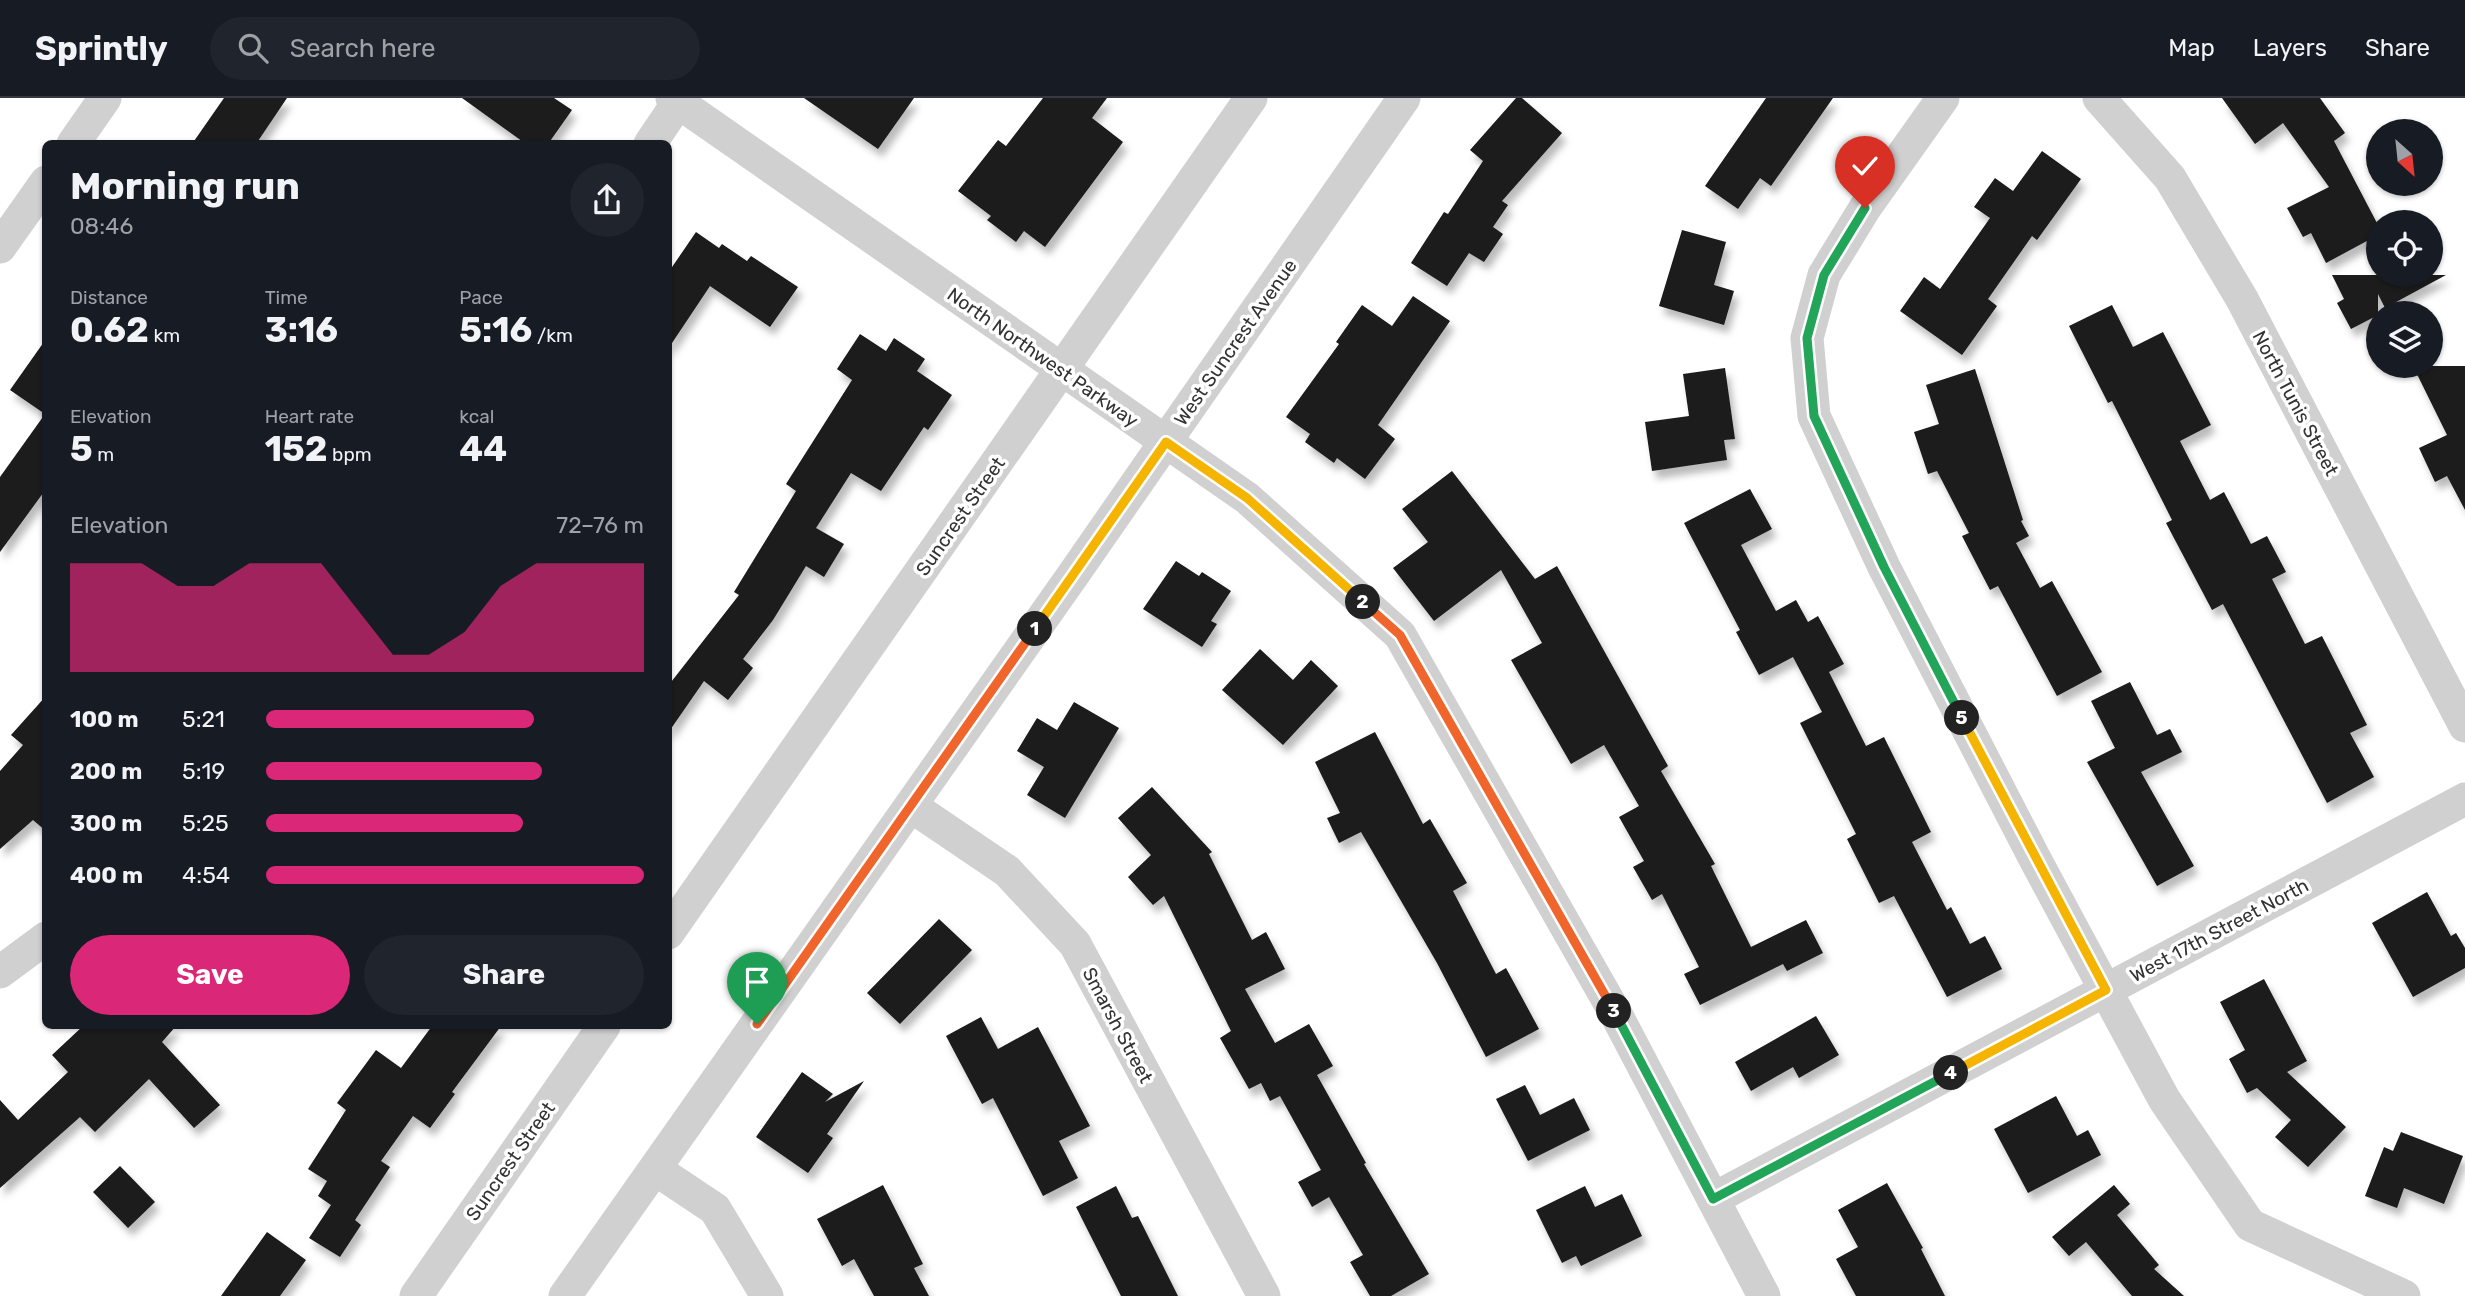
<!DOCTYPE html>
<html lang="en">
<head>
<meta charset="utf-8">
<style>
	:root { --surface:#171b24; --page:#20242c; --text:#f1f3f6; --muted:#9ea1a6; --line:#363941; --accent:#db2777 }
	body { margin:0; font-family:Rubik,sans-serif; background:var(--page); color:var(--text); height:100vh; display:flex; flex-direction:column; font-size:26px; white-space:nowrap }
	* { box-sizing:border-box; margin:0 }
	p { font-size:23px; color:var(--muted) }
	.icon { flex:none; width:38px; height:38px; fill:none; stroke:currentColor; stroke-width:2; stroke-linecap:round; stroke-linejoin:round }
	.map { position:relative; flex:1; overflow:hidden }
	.drawer { position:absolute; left:42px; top:42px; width:630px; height:889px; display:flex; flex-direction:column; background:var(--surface); border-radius:10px; box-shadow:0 2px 5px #0004 }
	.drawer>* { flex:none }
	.needle { width:46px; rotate:153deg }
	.controls { position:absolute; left:2366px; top:21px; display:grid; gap:14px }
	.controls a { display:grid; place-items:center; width:77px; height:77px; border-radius:50%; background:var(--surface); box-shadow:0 2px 5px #0004; font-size:35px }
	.pin { position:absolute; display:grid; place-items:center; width:60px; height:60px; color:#fff; margin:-72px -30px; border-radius:50% 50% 50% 0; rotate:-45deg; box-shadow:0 0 7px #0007 }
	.pin .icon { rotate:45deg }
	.km { position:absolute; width:35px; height:35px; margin:-18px; border-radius:50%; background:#222; color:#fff; font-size:19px; line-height:35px; text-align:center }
	.round { display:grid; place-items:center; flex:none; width:74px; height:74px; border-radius:37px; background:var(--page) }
	.overview { display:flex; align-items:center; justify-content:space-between; height:119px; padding:0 28px }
	h1 { font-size:38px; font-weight:700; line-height:52px }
	.metrics { display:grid; grid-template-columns:repeat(3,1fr); gap:10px; height:119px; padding:7px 28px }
	.metrics div { display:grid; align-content:center }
	.metrics b { font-size:35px; font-weight:700 }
	.metrics small { font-size:19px; font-weight:400 }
	.metrics p { font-size:19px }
	.chart { height:196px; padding:14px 28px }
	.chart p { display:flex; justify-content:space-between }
	.chart svg { width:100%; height:126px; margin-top:7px; fill:var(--accent); opacity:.7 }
	.action { display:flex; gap:14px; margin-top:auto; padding:14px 28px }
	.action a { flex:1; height:80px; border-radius:42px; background:var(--accent); color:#fff; font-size:28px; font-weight:700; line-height:80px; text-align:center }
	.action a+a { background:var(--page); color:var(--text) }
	ul { padding:0 28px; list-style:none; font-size:23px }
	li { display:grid; grid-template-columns:112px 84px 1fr; align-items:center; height:52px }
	li i { height:18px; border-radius:9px; background:var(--accent) }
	header { display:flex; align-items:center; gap:42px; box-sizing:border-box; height:98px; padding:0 35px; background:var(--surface); border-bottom:2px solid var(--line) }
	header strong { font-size:33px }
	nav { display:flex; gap:38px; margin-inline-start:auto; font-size:24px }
	.search { width:490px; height:63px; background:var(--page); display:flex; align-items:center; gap:18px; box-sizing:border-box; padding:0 24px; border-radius:38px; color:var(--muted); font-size:26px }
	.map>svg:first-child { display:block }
</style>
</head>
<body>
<header>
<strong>Sprintly</strong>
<div class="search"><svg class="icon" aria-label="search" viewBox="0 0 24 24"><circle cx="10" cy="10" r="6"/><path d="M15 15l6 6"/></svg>Search here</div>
<nav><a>Map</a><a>Layers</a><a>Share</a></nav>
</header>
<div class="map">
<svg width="2465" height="1198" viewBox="0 0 2465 1198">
	<defs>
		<filter id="shadow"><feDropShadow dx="4.5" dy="8" stdDeviation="3.5" flood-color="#0004"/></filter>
	</defs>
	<rect width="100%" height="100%" fill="#fff"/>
	<path fill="#1a1a1a" filter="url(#shadow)" d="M 224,0 L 287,0 L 256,46 L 192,46 Z
		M 462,0 L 554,0 L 572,12 L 548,46 L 526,46 Z
		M 804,0 L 914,0 L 878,51 Z
		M 1043,0 L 1107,0 L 1092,20 L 1123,44 L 1045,149 L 1024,133 L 1016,144 L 987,122 L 991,118 L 958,93 L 998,42 L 1006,48 Z
		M 1516,0 L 1522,0 L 1562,35 L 1502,103 L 1508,107 L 1493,129 L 1503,136 L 1484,164 L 1469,155 L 1447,188 L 1411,165 L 1444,114 L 1448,116 L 1483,63 L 1470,52 Z
		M 1766,0 L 1833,0 L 1771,88 L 1760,80 L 1738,111 L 1705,88 Z
		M 2222,0 L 2320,0 L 2345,35 L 2334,43 L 2378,127 L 2378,137 L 2326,165 L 2311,135 L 2303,139 L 2287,110 L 2329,89 L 2283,25 L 2255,46 Z
		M 2042,53 L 2081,81 L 2037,142 L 2032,138 L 1988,201 L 1997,208 L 1962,257 L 1900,213 L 1924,179 L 1940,191 L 1990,120 L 1974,109 L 1995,80 L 2013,93 Z
		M 1682,132 L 1726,144 L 1714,187 L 1734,193 L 1724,227 L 1659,208 Z
		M 696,134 L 719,150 L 722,146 L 747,163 L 751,158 L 798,189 L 770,229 L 710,188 L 668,251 L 668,175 Z
		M 2332,177 L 2446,177 L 2385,210 L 2378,196 L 2378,217 L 2351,231 L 2337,205 L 2344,201 Z
		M 1413,198 L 1450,223 L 1378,327 L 1395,341 L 1365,381 L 1337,360 L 1334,365 L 1305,344 L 1310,336 L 1286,319 L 1339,246 L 1336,244 L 1362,207 L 1392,228 Z
		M 2112,207 L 2133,249 L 2163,234 L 2211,327 L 2180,343 L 2210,402 L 2224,394 L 2251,446 L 2267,438 L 2286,474 L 2272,481 L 2305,546 L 2322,538 L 2367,627 L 2350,635 L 2374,679 L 2327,705 L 2223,506 L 2212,512 L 2166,425 L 2172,422 L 2112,303 L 2108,305 L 2069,228 Z
		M 860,236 L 886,253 L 894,240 L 925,261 L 917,273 L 952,297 L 928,332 L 924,329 L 881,393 L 851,375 L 816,430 L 844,446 L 824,479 L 806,468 L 773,522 L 743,561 L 753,570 L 728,602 L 704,583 L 668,635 L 668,588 L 739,497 L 734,494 L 796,393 L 786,386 L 852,282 L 837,271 Z
		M 46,241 L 46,391 L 0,454 L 0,379 L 45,316 L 10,292 Z
		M 2413,268 L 2465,268 L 2465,412 L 2447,378 L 2435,384 L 2419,350 L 2447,337 Z
		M 1725,270 L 1735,341 L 1724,342 L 1727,362 L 1652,373 L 1645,324 L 1689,318 L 1683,276 Z
		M 1975,271 L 2023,422 L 2021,423 L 2029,438 L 2016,445 L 2040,490 L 2052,483 L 2102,574 L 2057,598 L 1998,488 L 1990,492 L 1962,438 L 1969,435 L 1937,373 L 1928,376 L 1914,334 L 1939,326 L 1926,287 Z
		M 1452,373 L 1535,481 L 1557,468 L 1668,668 L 1661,673 L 1715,766 L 1711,768 L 1751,849 L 1806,822 L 1823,855 L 1787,873 L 1783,866 L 1700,907 L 1684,876 L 1699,869 L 1662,796 L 1652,802 L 1633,769 L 1644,763 L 1619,719 L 1639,708 L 1604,647 L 1571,666 L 1511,562 L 1542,545 L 1501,472 L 1434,523 L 1393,470 L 1428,444 L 1402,411 Z
		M 1750,391 L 1772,431 L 1741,447 L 1776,513 L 1796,502 L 1808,524 L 1818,518 L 1844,566 L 1829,574 L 1866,648 L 1884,639 L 1931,734 L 1912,744 L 1947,812 L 1951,809 L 1970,846 L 1985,838 L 2002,871 L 1947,899 L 1894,798 L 1879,805 L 1847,741 L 1856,736 L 1800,625 L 1822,614 L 1793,559 L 1759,577 L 1736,534 L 1740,532 L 1684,425 Z
		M 1176,463 L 1199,478 L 1202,474 L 1231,493 L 1211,523 L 1217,526 L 1202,549 L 1143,511 Z
		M 1260,551 L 1293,582 L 1311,562 L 1338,588 L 1283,647 L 1222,592 Z
		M 2130,584 L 2157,637 L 2170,631 L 2182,654 L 2141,674 L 2194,768 L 2157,788 L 2087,664 L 2115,650 L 2091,603 Z
		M 46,598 L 46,733 L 33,722 L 0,751 L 0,673 L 23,647 L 11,637 Z
		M 1074,604 L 1119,630 L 1065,720 L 1027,697 L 1044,669 L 1017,653 L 1037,620 L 1057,632 Z
		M 1375,634 L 1423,726 L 1430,721 L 1467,785 L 1453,793 L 1496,876 L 1506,870 L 1539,931 L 1486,959 L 1437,865 L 1361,734 L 1339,745 L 1327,720 L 1340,715 L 1315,664 Z
		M 1152,689 L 1212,754 L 1209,756 L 1252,842 L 1266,834 L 1285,871 L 1245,891 L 1275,945 L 1309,926 L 1333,968 L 1317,977 L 1366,1065 L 1364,1066 L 1429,1176 L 1391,1198 L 1370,1198 L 1350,1164 L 1363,1157 L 1329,1099 L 1312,1109 L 1298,1084 L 1321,1072 L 1280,998 L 1270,1003 L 1261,985 L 1249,991 L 1220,940 L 1231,933 L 1164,798 L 1153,807 L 1128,779 L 1151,757 L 1118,720 Z
		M 2427,794 L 2451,838 L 2456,835 L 2465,850 L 2465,870 L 2413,899 L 2372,825 Z
		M 939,821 L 972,852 L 900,926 L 867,895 Z
		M 2264,881 L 2307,963 L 2287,974 L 2346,1029 L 2308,1069 L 2275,1039 L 2291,1022 L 2257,990 L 2247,995 L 2229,961 L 2245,952 L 2220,904 Z
		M 1816,918 L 1839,957 L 1799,980 L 1793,969 L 1751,993 L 1735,964 Z
		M 981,919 L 998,951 L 1038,929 L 1090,1028 L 1059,1043 L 1078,1080 L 1043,1098 L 993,1000 L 982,1006 L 946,938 Z
		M 83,928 L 176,928 L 162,944 L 220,1007 L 194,1030 L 149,981 L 95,1034 L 80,1019 L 0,1090 L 0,1002 L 18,1022 L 68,974 L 52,957 Z
		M 432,928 L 501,928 L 452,994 L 455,996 L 430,1030 L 413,1018 L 381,1063 L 390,1069 L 355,1122 L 361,1127 L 340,1159 L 309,1140 L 331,1107 L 318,1098 L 327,1083 L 308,1071 L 346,1012 L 337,1005 L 376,952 L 401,970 Z
		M 802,974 L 833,996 L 825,1004 L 864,983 L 827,1036 L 833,1040 L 808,1075 L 756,1039 Z
		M 1525,987 L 1540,1017 L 1574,1000 L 1590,1032 L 1528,1063 L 1496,1001 Z
		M 2056,998 L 2077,1038 L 2088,1032 L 2101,1057 L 2028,1095 L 1994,1031 Z
		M 2401,1034 L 2463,1058 L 2444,1106 L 2404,1090 L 2397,1110 L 2365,1098 L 2384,1049 L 2393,1053 Z
		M 120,1068 L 155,1104 L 128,1130 L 93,1094 Z
		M 1887,1085 L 1923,1150 L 1921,1151 L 1945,1198 L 1856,1198 L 1836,1161 L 1858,1149 L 1838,1112 Z
		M 883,1087 L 923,1166 L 914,1170 L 929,1198 L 874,1198 L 854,1161 L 842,1168 L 817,1121 Z
		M 2114,1087 L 2130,1106 L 2117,1117 L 2159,1167 L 2154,1171 L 2184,1198 L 2132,1198 L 2086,1144 L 2069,1158 L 2052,1139 Z
		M 1116,1088 L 1132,1120 L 1138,1118 L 1178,1198 L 1121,1198 L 1076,1109 Z
		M 1585,1088 L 1595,1109 L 1622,1096 L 1642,1138 L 1581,1168 L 1576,1158 L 1562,1165 L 1536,1112 Z
		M 267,1134 L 306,1162 L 280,1198 L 221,1198 Z"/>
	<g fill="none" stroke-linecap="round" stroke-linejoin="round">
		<path stroke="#d0d0d0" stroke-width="33" d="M 672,0 L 1247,400 L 1400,537 L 1617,918 L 1764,1198
			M 1943,0 L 1865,110 L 1824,177 L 1807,240 L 1814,318 L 1884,469 L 2035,761 L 2164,1001 L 2250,1127 L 2404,1198
			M 2099,0 L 2170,80 L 2242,201 L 2465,628
			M 73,46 L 105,0
			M 650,46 L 681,0
			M 0,149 L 46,84
			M 911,708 L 1007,773 L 1075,846 L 1264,1198
			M 668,835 L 1251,0
			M 0,874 L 46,840
			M 655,1071 L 715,1111 L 767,1198
			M 1713,1101 L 2465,701
			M 416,1198 L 604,928
			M 565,1198 L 1073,477 L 1404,0"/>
	</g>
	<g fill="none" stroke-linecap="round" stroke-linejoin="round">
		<defs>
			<path id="split-1" d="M 757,926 L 1035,531"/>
			<path id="split-2" d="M 1035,531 L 1166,344 L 1247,400 L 1363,504"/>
			<path id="split-3" d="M 1363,504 L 1400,537 L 1614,913"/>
			<path id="split-4" d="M 1614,913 L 1713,1101 L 1951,975"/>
			<path id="split-5" d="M 1951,975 L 2106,892 L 1962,620"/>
			<path id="split-6" d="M 1865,110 L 1824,177 L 1807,240 L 1814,318 L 1884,469 L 1962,620"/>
		</defs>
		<use href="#split-1" stroke="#fff" stroke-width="14"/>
		<use href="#split-2" stroke="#fff" stroke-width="14"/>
		<use href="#split-3" stroke="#fff" stroke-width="14"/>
		<use href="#split-4" stroke="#fff" stroke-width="14"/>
		<use href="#split-5" stroke="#fff" stroke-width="14"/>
		<use href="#split-6" stroke="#fff" stroke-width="14"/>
		<use href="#split-1" stroke="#f0652b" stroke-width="9"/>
		<use href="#split-2" stroke="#f5b400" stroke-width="9"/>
		<use href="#split-3" stroke="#f0652b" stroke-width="9"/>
		<use href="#split-4" stroke="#22a559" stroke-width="9"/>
		<use href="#split-5" stroke="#f5b400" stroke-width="9"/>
		<use href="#split-6" stroke="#22a559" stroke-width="9"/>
	</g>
	<g text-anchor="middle" stroke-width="7" stroke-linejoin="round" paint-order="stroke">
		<g font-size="19" fill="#333" stroke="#fff">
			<text transform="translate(1235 244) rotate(-55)" y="7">West Suncrest Avenue</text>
			<text transform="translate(1043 259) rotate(35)" y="7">North Northwest Parkway</text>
			<text transform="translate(2296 305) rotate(62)" y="7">North Tunis Street</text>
			<text transform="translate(960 418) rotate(-55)" y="7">Suncrest Street</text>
			<text transform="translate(2219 832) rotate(-28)" y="7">West 17th Street North</text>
			<text transform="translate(1118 927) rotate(62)" y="7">Smarsh Street</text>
			<text transform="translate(510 1063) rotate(-55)" y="7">Suncrest Street</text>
		</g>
	</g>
</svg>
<div class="controls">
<a><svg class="needle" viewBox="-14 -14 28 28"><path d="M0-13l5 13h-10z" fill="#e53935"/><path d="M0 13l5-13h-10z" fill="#9ea1a6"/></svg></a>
<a><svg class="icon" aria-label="locate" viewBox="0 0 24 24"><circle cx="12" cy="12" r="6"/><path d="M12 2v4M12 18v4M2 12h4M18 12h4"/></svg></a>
<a><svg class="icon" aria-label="layers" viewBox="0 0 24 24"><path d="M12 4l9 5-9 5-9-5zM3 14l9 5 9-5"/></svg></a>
</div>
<div class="pin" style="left:757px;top:926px;background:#1e9e55"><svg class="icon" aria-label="arrive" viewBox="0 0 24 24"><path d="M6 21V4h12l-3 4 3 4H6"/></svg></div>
<div class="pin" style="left:1865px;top:110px;background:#d93025"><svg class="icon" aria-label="check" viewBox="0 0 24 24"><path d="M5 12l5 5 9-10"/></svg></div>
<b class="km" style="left:1035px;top:531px">1</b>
<b class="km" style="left:1363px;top:504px">2</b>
<b class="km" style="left:1614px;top:913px">3</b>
<b class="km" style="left:1951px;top:975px">4</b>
<b class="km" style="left:1962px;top:620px">5</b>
<section class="drawer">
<div class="overview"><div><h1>Morning run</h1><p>08:46</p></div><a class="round"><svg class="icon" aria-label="share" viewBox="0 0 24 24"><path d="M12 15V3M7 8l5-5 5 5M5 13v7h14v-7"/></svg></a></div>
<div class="metrics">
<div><p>Distance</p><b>0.62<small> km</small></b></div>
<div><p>Time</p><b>3:16</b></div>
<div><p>Pace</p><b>5:16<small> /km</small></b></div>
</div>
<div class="metrics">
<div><p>Elevation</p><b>5<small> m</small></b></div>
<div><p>Heart rate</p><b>152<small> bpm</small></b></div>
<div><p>kcal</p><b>44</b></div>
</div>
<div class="chart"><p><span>Elevation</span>72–76 m</p>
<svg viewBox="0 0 160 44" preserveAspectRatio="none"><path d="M0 44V6L10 6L20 6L30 14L40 14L50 6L60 6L70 6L80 22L90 38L100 38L110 30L120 14L130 6L140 6L150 6L160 6V44z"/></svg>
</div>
<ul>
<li><b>100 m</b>5:21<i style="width:71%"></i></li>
<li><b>200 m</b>5:19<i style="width:73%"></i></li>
<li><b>300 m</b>5:25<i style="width:68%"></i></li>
<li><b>400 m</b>4:54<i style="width:100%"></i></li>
</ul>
<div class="action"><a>Save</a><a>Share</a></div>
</section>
</div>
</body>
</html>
